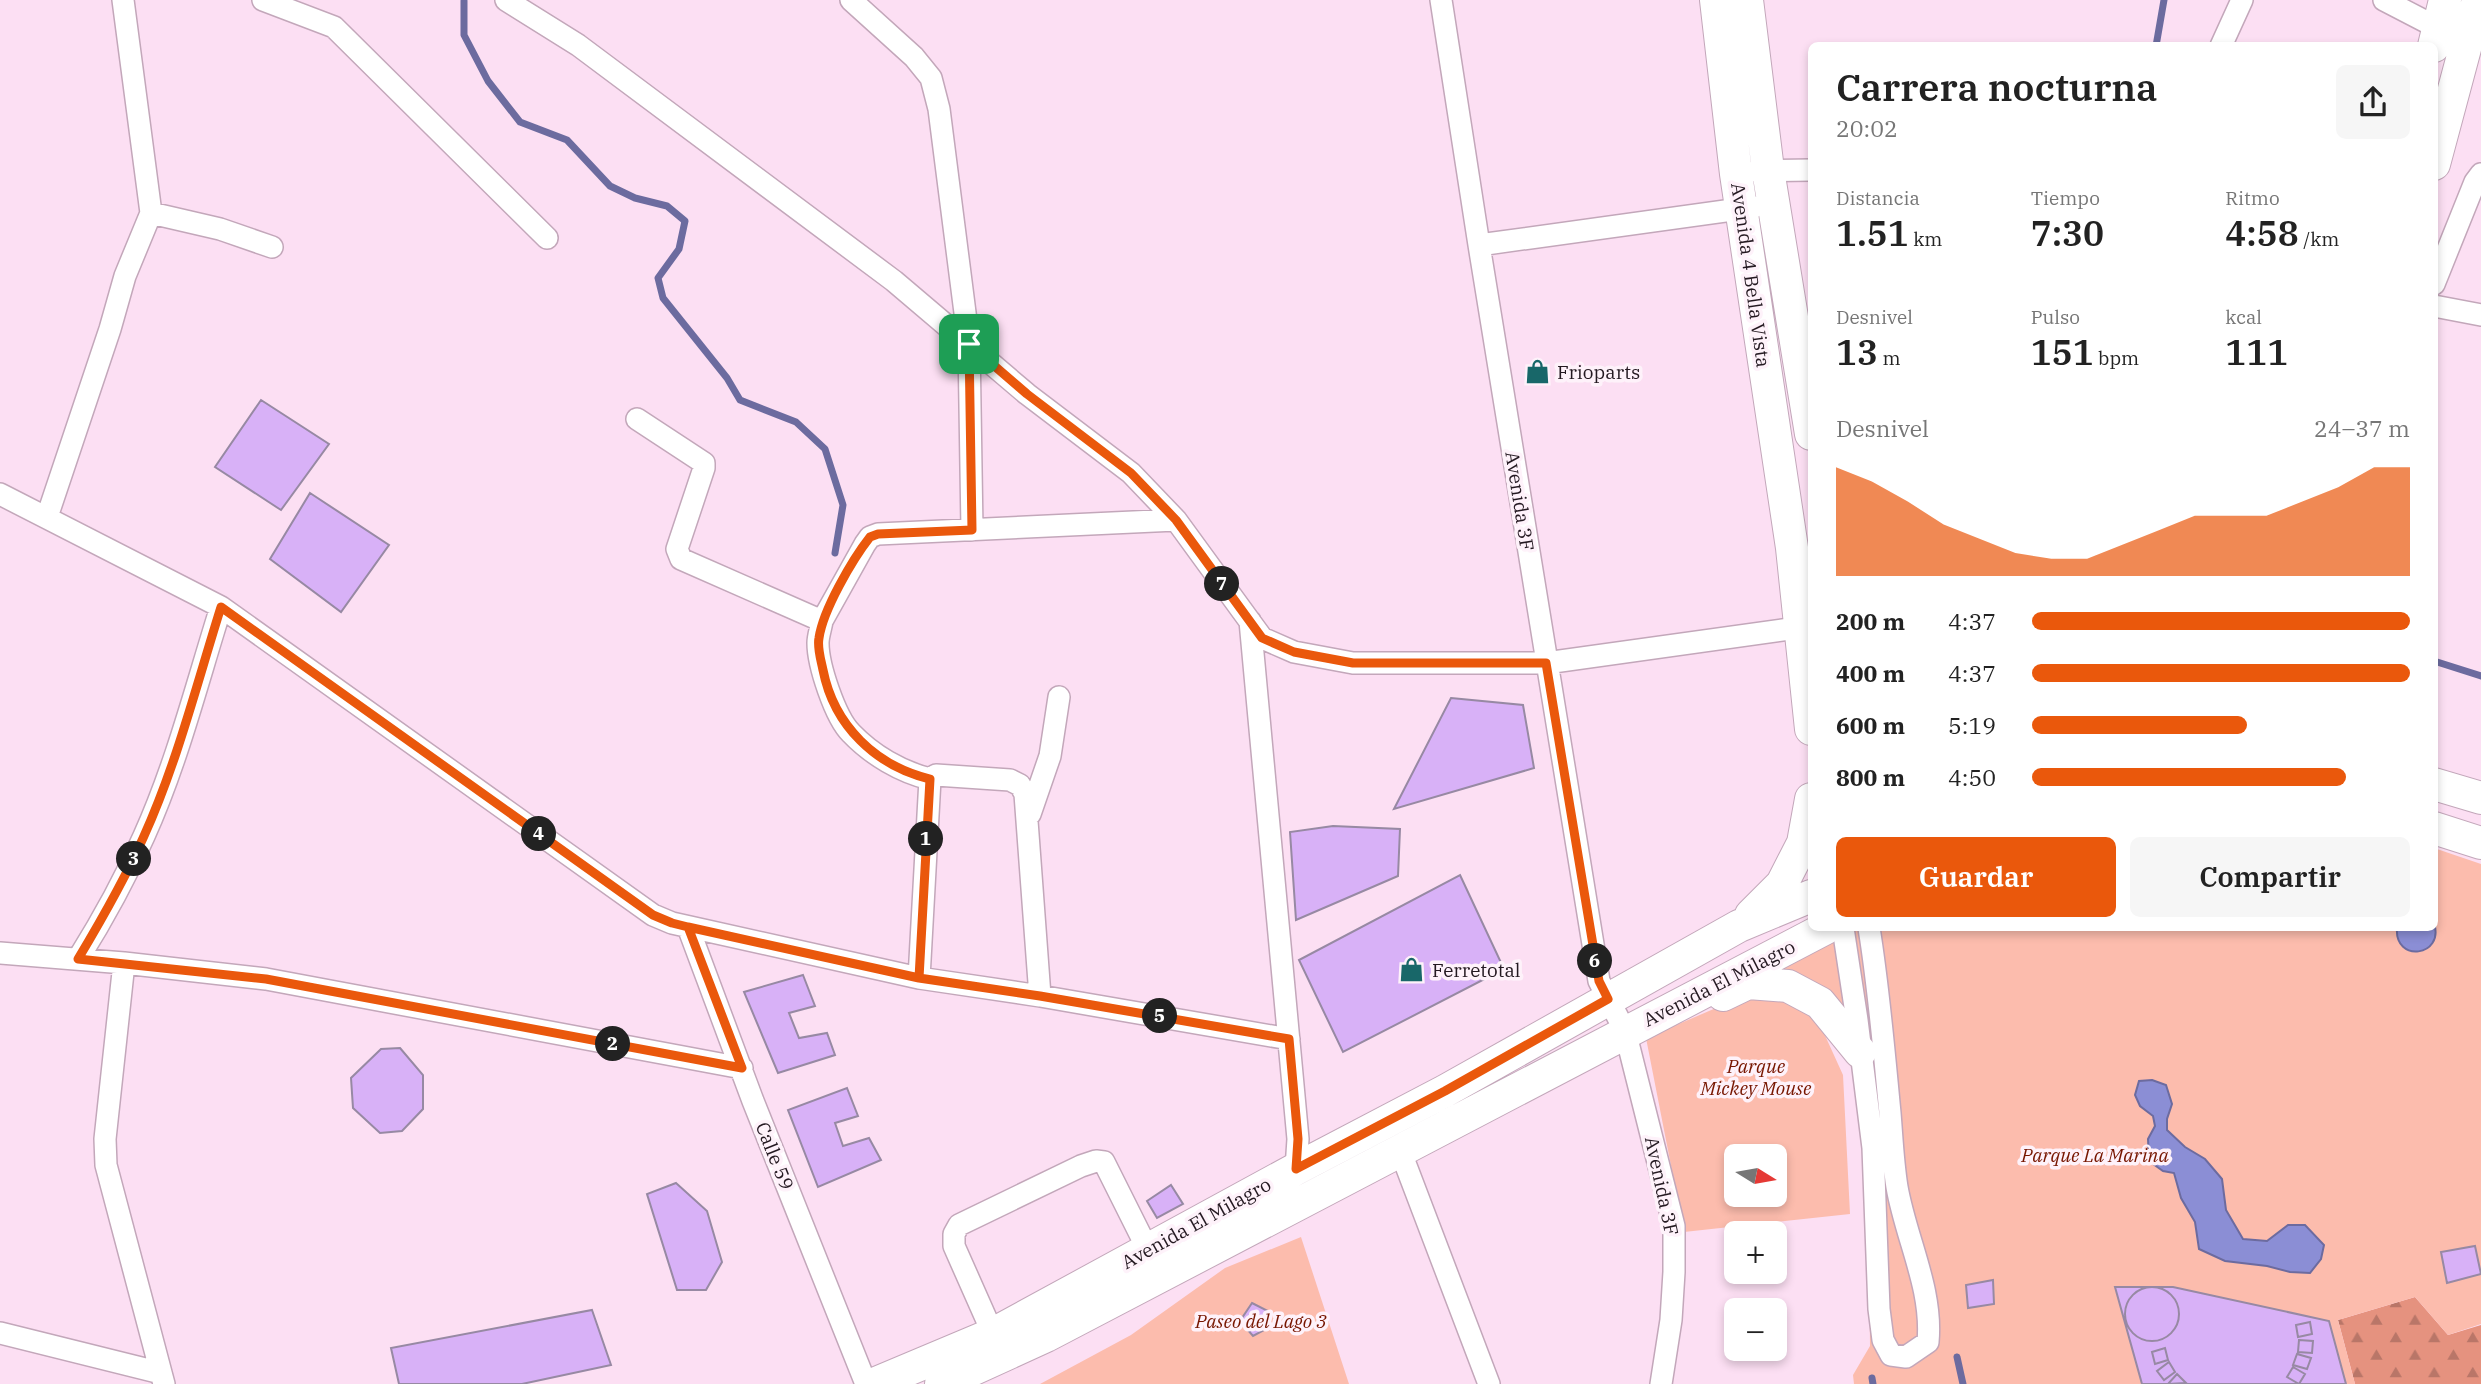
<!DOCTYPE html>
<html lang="es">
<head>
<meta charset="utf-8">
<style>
	:root { --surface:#fff; --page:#f6f6f6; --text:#222; --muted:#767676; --accent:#ea580c }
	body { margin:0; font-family:"IBM Plex Serif",serif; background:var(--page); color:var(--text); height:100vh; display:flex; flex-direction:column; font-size:26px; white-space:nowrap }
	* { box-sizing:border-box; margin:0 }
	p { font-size:23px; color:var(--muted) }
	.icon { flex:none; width:38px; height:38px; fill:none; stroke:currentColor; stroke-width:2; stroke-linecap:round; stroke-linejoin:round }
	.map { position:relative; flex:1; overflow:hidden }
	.details { position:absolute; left:1808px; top:42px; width:630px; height:889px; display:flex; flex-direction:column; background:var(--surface); border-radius:10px; box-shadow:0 4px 10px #0003 }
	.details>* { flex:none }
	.needle { width:46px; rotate:101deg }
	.buttons { position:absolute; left:1724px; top:1144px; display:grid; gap:14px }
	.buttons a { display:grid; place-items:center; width:63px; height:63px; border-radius:10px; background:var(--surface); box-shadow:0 4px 10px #0003; font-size:35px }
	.pin { position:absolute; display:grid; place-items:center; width:60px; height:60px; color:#fff; margin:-30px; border-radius:14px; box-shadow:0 4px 10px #0006 }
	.km { position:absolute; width:35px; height:35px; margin:-18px; border-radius:50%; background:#222; color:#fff; font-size:19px; line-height:35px; text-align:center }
	.round { display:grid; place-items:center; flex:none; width:74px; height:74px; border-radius:10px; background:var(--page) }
	.overview { display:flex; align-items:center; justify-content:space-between; height:119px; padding:0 28px }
	h1 { font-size:38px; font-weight:600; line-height:52px }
	.stats { display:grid; grid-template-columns:repeat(3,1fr); gap:10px; height:119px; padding:7px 28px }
	.stats div { display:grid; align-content:center }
	.stats b { font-size:35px; font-weight:600 }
	.stats small { font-size:19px; font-weight:400 }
	.stats p { font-size:19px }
	.chart { height:196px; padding:14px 28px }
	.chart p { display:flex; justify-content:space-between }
	.chart svg { width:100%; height:126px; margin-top:7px; fill:var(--accent); opacity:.7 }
	.cta { display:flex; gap:14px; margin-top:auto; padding:14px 28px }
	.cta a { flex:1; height:80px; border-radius:10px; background:var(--accent); color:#fff; font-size:28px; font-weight:600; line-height:80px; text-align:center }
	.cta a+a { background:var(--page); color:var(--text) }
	ul { padding:0 28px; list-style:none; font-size:23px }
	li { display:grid; grid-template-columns:112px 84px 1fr; align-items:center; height:52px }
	li i { height:18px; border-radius:9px; background:var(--accent) }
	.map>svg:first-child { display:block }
</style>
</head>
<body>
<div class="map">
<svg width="2481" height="1384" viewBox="0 0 2481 1384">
	<defs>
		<pattern id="forest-firs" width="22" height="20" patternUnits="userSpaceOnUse" patternTransform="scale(1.75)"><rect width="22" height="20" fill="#e5927f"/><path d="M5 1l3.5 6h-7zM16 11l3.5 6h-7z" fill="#b97668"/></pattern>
	</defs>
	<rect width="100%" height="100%" fill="#fcdff3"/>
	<path fill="url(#forest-firs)" d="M 2415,1297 L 2448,1335 L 2481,1325 L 2481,1384 L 2355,1384 L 2338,1320 Z"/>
	<path fill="#fcbcad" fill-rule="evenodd" d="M 2434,848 L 2481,864 L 2481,1324 L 2448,1335 L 2415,1297 L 2338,1320 L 2355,1384 L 1854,1384 L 1853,1375 L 1870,1346 L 1869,1238 L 1863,1134 L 1854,1062 L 1834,1030 L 1764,973 L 1845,928 L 2434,928 Z
		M 1744,996 L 1771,997 L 1801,1007 L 1823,1031 L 1843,1075 L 1850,1214 L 1684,1232 L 1646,1038 ZM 1736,1157 L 1774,1157 L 1774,1195 L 1736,1195 Z
		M 1301,1237 L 1349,1384 L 1040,1384 L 1131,1335 L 1225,1268 Z"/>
	<path fill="#8b8ed5" stroke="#6c6b9f" stroke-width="2" d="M 2434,923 C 2445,957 2394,963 2397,928 L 2434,928 Z
		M 2152,1080 L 2166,1085 L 2172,1104 L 2167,1119 L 2167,1130 L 2185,1147 L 2205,1159 L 2222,1179 L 2226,1210 L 2243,1239 L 2267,1241 L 2288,1225 L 2305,1225 L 2324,1245 L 2321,1259 L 2310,1273 L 2290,1272 L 2267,1266 L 2225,1261 L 2199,1249 L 2195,1222 L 2181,1198 L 2174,1173 L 2163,1171 L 2149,1161 L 2148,1139 L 2155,1126 L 2153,1116 L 2140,1106 L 2135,1095 L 2139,1081 Z"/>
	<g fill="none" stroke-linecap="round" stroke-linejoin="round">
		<path stroke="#6c6b9f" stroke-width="7" d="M 464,1 L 464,35 L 488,81 L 520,122 L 567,140 L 610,186 L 635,198 L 667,206 L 685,221 L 679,249 L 658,278 L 663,298 L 727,378 L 740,400 L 796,422 L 825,449 L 843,505 L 835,553
			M 2156,46 L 2164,0
			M 2434,661 L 2481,676
			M 1957,1357 L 1963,1384
			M 1872,1378 L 1873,1384"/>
	</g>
	<path fill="#d8b1f7" stroke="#9789a3" stroke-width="2" d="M 261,400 L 329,444 L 281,510 L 215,467 Z
		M 310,493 L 389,545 L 341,612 L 270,559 Z
		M 1451,698 L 1523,705 L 1534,768 L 1394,809 Z
		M 1333,826 L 1400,829 L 1398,876 L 1296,920 L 1290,832 Z
		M 1460,875 L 1504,969 L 1343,1052 L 1299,960 Z
		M 803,975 L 815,1006 L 789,1013 L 799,1038 L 827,1033 L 835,1055 L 778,1073 L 744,992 Z
		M 400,1048 L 423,1075 L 423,1109 L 402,1131 L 380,1133 L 353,1108 L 351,1078 L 381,1049 Z
		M 847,1088 L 858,1116 L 835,1123 L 843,1146 L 869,1138 L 881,1160 L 818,1187 L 788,1110 Z
		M 676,1183 L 707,1211 L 722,1262 L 706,1290 L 677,1290 L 647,1194 Z
		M 1171,1185 L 1183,1204 L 1157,1218 L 1147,1201 Z
		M 2475,1246 L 2481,1274 L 2447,1283 L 2441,1252 Z
		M 1993,1280 L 1994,1304 L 1968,1308 L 1966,1285 Z
		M2125 1314a27 27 0 1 1 54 0a27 27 0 1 1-54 0Z
		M 2115,1287 L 2173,1287 L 2329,1321 L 2346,1384 L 2142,1384 Z
		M 1252,1303 L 1268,1311 L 1268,1328 L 1253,1336 L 1240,1321 Z
		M 592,1310 L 611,1365 L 522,1384 L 399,1384 L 391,1348 Z
		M 2310,1322 L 2312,1334 L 2298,1337 L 2296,1325 Z
		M 2299,1340 L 2313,1341 L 2312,1353 L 2298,1352 Z
		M 2165,1348 L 2168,1360 L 2155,1364 L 2152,1352 Z
		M 2297,1354 L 2311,1358 L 2307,1369 L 2293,1365 Z
		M 2169,1362 L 2175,1372 L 2164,1380 L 2157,1371 Z
		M 2293,1367 L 2305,1374 L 2299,1384 L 2287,1377 Z
		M 2177,1374 L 2186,1383 L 2168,1384 Z"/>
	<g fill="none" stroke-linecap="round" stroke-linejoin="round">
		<defs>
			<path id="street" d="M 263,0 L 334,27 L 547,238
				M 506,0 L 578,45 L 894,281 L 1027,394 L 1131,473 L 1176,520 L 1262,638 L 1294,652 L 1353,663 L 1546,663 L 1811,626
				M 851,0 L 914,57 L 931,78 L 939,109 L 969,344 L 972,530
				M 1441,0 L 1479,245 L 1599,981 L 1625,1031 L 1674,1226 L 1674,1272 L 1671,1320 L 1661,1384
				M 2384,0 L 2438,28
				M 2221,46 L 2242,0
				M 1756,171 L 1811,170
				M 151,213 L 220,229 L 272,247
				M 1479,245 L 1754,207
				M 2434,284 L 2475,182 L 2481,174
				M 2434,306 L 2481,315
				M 637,419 L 704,463 L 704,468 L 677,549 L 681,559 L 822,621 L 865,544 L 870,537 L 878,534 L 1176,520
				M 0,494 L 221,607 L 653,915 L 672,923 L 919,978 L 1040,996 L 1289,1039
				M 47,517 L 110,329 L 125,276 L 151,213 L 123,0
				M 822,621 C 821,628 818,636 818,643 C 818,665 835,717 851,733 C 872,755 901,772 930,779
				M 1250,621 L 1298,1139 L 1296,1169
				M 1030,814 L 1050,756 L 1059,697
				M 688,927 L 753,1101 L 866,1384
				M 1843,928 L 1857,1020 L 1873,1148 L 1879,1309 L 1883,1340 L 1891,1355 L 1906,1357 L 1928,1342 C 1933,1289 1906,1239 1897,1187 C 1893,1162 1892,1137 1890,1113 C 1884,1051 1879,989 1869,928
				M 0,953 L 124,963 L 266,979 L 742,1068
				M 78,959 C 103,919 125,879 144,836 C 177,763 197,683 221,607
				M 124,963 L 105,1139 L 106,1165 L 164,1384
				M 919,978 L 930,779 L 936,775 L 1010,780 L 1020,785 L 1025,794 L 1040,996
				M 1400,1150 L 1489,1384
				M 0,1333 L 161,1373
				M 993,1334 L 954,1246 L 954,1234 L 959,1225 L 1081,1166 L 1096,1161 L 1104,1162 L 1148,1250"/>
			<path id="secondary" d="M 1716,0 L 1736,174 L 1792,548 L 1811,729
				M 1747,0 L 1768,170 L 1811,434
				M 2434,46 L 2445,0
				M 2434,164 L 2478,0
				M 2434,784 L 2481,798
				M 2434,828 L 2481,843
				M 1751,915 L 1782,884 L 1803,843 L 1811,799
				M 1723,995 L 1748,983 L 1788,986 L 1820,1003 L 1860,1052
				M 874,1384 L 993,1334 L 1296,1169 L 1445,1091 L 1739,926 L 1811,896
				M 941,1384 L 1046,1336 L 1826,928"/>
		</defs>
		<use href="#street" stroke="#c3a7ba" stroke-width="24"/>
		<use href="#secondary" stroke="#c3a7ba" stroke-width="34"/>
		<use href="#street" stroke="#fff" stroke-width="21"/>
		<use href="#secondary" stroke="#fff" stroke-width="32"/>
	</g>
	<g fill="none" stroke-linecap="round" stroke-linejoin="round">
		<defs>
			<path id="route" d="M 969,344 L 972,530 L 878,534 L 870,537 C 852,560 823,610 819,638 C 817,648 821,660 823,670 C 834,726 876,766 930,779 L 919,978 L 688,927 L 742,1068 L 266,979 L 78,959 C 102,919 125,879 144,836 C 177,763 197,683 221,607 L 653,915 L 672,923 L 688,927 L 919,978 L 1040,996 L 1289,1039 L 1298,1139 L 1296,1169 L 1445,1091 L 1608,999 L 1599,981 L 1546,663 L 1353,663 L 1294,652 L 1262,638 L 1176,520 L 1131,473 L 1027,394 L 969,344"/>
		</defs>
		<use href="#route" stroke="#fff" stroke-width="14"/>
		<use href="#route" stroke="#ea580c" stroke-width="9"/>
	</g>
	<defs>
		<symbol id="shop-bare" viewBox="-9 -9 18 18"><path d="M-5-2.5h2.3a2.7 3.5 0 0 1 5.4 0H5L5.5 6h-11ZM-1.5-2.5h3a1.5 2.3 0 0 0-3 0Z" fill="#186769" stroke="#fef2fa" stroke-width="2.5" paint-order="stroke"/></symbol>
	</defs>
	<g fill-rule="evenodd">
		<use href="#shop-bare" x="1520" y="354" width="35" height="35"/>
		<use href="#shop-bare" x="1394" y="952" width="35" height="35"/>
	</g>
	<g text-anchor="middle" stroke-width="7" stroke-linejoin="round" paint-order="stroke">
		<g font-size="19" fill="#241921" stroke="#fef2fa">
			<text transform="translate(1751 275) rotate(82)" y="7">Avenida 4 Bella Vista</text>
			<text transform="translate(1520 501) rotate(81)" y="7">Avenida 3F</text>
			<text transform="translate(1719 983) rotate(-27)" y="7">Avenida El Milagro</text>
			<text transform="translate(775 1156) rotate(68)" y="7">Calle 59</text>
			<text transform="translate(1662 1186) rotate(78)" y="7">Avenida 3F</text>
			<text transform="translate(1196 1223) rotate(-29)" y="7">Avenida El Milagro</text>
		</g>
		<g font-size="19" fill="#241921" stroke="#fef2fa" text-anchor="start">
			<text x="1557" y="379">Frioparts</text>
			<text x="1432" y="977">Ferretotal</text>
		</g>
		<g font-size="19" font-style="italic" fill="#771600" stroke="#fef2fa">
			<text x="1756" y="1073">Parque<tspan x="1756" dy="22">Mickey Mouse</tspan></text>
			<text x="2095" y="1162">Parque La Marina</text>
			<text x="1261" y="1328">Paseo del Lago 3</text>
		</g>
	</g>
</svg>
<div class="buttons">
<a><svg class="needle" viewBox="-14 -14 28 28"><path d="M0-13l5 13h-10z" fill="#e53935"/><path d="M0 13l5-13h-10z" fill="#767676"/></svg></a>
<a>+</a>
<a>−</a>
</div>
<div class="pin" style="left:969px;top:344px;background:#1e9e55"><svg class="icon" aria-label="arrive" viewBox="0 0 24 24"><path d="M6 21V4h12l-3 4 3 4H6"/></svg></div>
<b class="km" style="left:926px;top:839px">1</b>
<b class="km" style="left:613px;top:1044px">2</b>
<b class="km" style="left:134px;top:859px">3</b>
<b class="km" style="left:539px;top:834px">4</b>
<b class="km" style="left:1160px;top:1016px">5</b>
<b class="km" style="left:1595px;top:961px">6</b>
<b class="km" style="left:1222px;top:584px">7</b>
<section class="details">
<div class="overview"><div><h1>Carrera nocturna</h1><p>20:02</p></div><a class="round"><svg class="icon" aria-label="share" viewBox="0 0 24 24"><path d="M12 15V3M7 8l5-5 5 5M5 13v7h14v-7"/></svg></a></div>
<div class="stats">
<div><p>Distancia</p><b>1.51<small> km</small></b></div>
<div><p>Tiempo</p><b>7:30</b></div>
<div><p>Ritmo</p><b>4:58<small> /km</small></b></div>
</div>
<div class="stats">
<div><p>Desnivel</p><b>13<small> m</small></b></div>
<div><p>Pulso</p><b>151<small> bpm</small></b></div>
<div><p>kcal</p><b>111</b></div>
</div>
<div class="chart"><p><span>Desnivel</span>24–37 m</p>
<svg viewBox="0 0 160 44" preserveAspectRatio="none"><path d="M0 44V6L10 11L20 18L30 26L40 31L50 36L60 38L70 38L80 33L90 28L100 23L110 23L120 23L130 18L140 13L150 6L160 6V44z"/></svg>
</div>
<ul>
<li><b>200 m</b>4:37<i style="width:100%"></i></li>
<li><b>400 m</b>4:37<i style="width:100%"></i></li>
<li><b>600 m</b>5:19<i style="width:57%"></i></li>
<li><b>800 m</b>4:50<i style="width:83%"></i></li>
</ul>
<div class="cta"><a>Guardar</a><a>Compartir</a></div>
</section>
</div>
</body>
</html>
